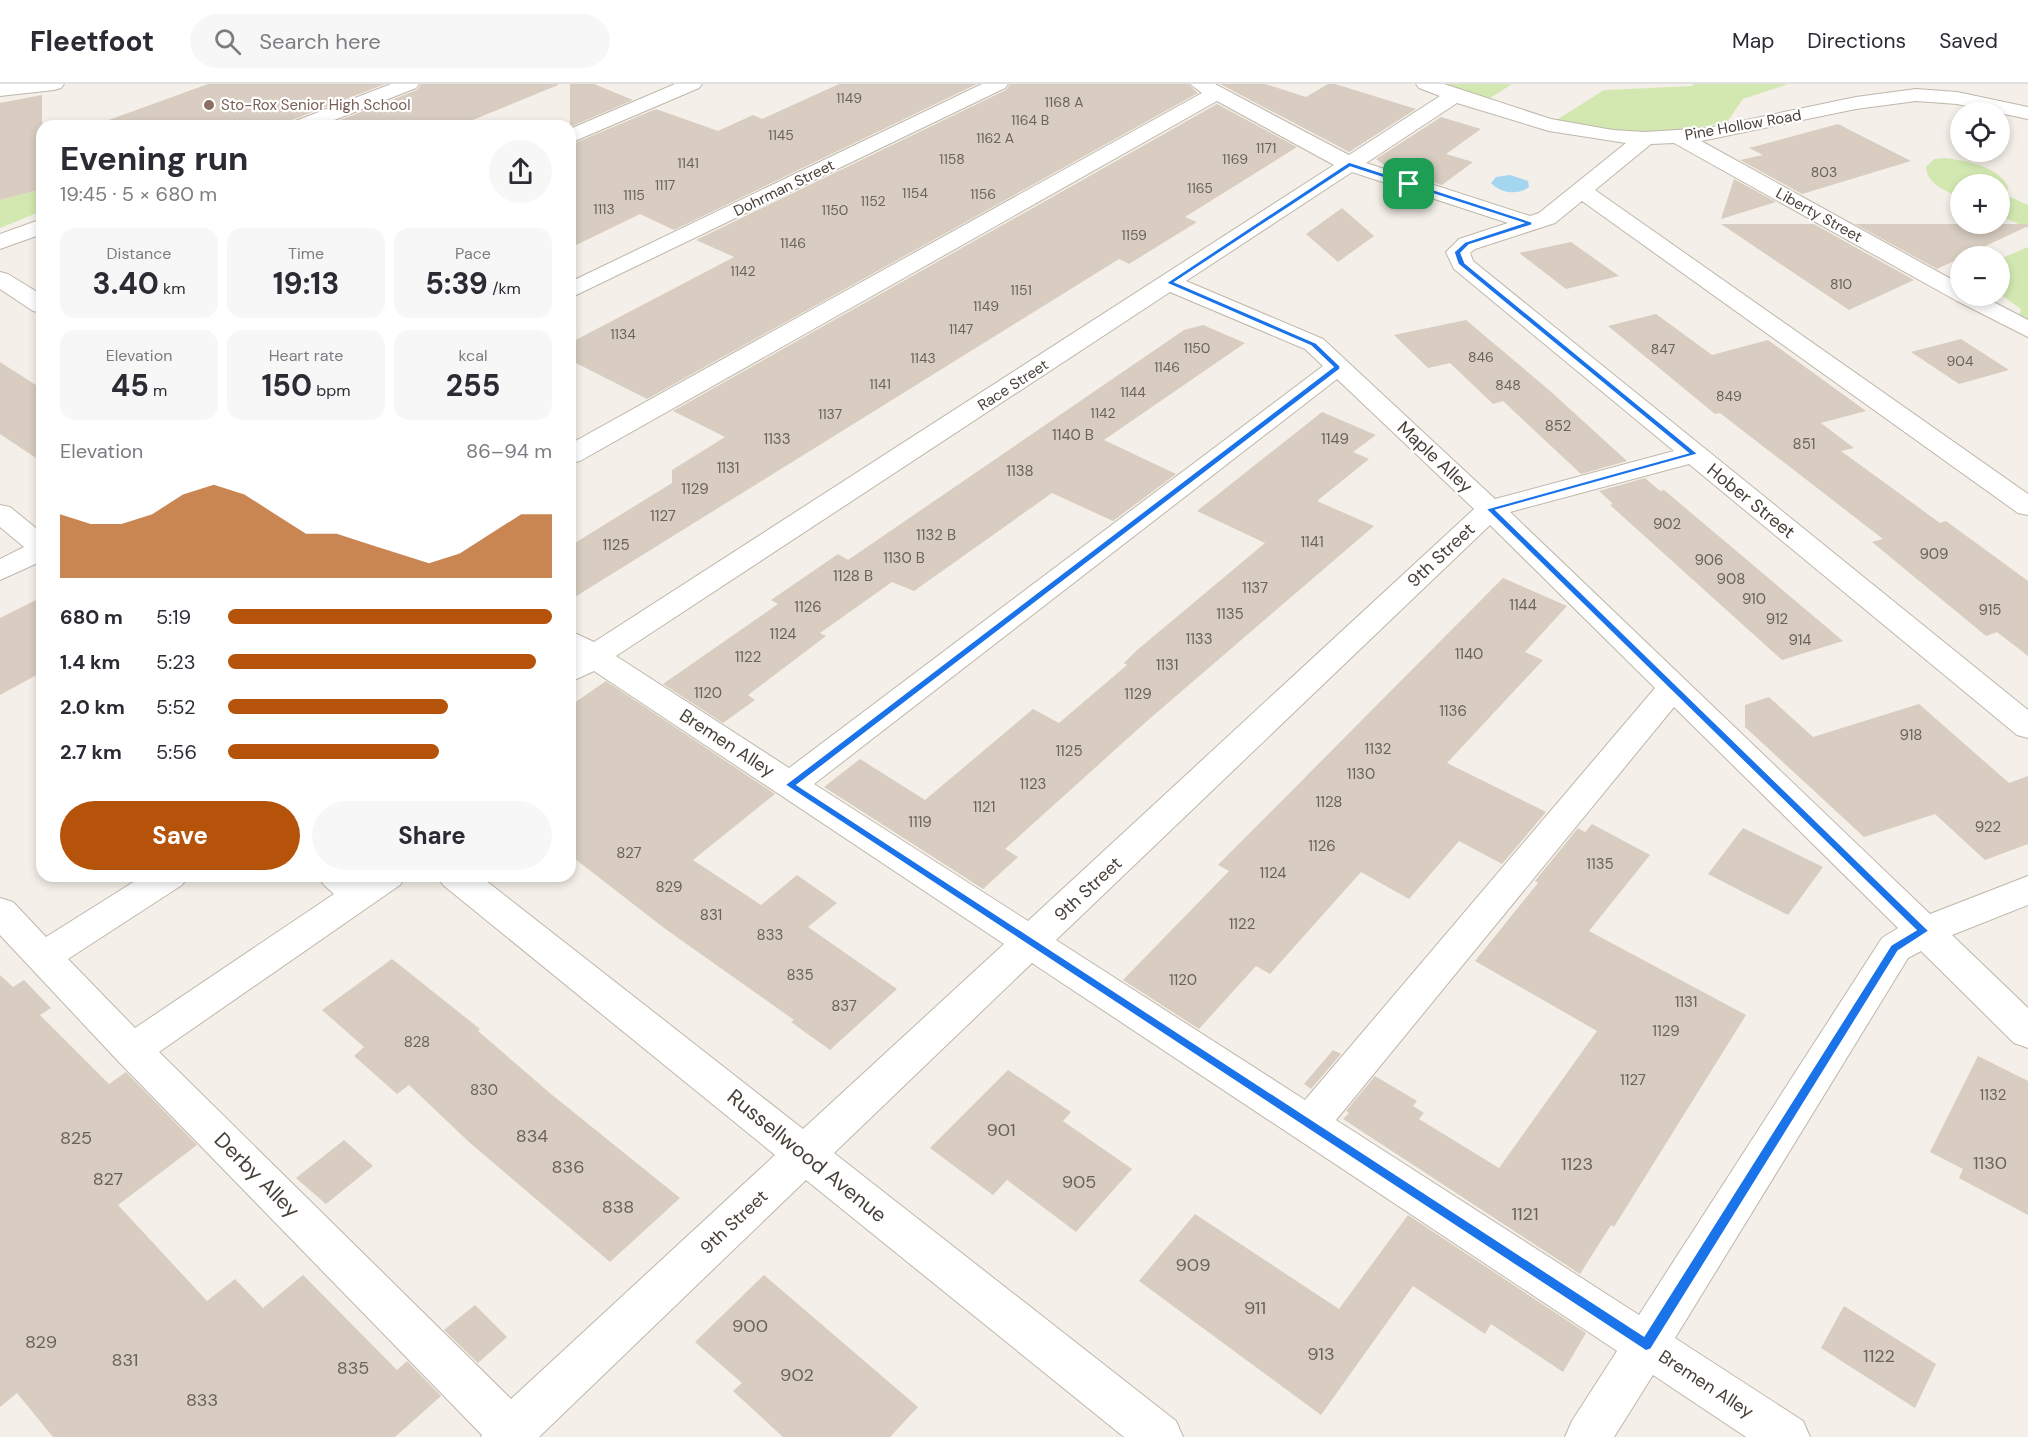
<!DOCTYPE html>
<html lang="en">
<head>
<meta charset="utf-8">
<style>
	:root { --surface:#fff; --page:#f7f7f7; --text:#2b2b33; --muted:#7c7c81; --line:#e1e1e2; --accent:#b45309 }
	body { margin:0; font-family:"DM Sans",sans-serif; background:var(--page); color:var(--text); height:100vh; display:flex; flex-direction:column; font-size:22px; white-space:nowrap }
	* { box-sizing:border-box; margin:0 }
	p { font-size:20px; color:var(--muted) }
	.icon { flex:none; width:33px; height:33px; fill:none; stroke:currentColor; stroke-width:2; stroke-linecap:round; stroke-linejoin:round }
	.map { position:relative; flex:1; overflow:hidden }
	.details { position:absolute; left:36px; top:36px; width:540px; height:762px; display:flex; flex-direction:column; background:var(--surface); border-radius:18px; box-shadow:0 3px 9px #0003 }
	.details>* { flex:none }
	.buttons { position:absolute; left:1950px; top:18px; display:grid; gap:12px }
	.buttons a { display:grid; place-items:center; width:60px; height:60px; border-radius:50%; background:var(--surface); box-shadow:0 3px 9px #0003; font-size:30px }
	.pin { position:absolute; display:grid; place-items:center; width:51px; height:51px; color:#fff; margin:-26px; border-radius:12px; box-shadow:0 3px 9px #0006 }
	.round { display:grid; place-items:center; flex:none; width:63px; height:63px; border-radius:32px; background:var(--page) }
	.head { display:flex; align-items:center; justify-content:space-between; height:102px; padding:0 24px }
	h1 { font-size:33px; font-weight:700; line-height:45px }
	.metrics { display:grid; grid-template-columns:repeat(3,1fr); gap:9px; height:102px; padding:6px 24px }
	.metrics div { display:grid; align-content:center; border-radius:15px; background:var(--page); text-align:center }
	.metrics b { font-size:30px; font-weight:700 }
	.metrics small { font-size:16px; font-weight:400 }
	.metrics p { font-size:16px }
	.chart { height:168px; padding:12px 24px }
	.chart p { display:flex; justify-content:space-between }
	.chart svg { width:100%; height:108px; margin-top:6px; fill:var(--accent); opacity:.7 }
	.cta { display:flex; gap:12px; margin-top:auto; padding:12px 24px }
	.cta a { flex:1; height:69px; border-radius:36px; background:var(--accent); color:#fff; font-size:24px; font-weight:700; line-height:69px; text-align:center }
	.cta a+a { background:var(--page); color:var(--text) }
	ul { padding:0 24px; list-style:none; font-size:20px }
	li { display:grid; grid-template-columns:96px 72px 1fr; align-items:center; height:45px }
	li i { height:15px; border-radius:8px; background:var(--accent) }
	header { display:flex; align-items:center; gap:36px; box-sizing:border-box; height:84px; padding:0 30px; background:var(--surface); border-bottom:2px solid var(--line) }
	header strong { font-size:28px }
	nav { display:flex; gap:33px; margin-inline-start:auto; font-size:21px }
	.search { width:420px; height:54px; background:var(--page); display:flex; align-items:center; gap:15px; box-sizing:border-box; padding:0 21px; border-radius:33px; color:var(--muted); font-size:22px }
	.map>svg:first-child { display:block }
</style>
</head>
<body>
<header>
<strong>Fleetfoot</strong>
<div class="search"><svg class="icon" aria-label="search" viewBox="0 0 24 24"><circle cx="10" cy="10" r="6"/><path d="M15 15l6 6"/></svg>Search here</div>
<nav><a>Map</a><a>Directions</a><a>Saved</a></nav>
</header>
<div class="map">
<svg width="2028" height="1353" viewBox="0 0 2028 1353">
	<rect width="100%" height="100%" fill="#f4efe8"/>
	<path fill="#d3e8b1" d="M 1439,0 L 1512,0 L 1484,18 Z
		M 1692,0 L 1788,0 L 1743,15 L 1727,38 L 1674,48 L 1610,47 L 1555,37 L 1604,6 L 1694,2 Z
		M 1945,74 C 1967,77 1998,82 2008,103 L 2006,111 L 2028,121 L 2028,144 L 2000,132 L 2000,100 L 1960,100 L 1960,112 C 1946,108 1927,100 1926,83 L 1934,75 Z
		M 42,105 L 42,127 L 0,144 L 0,116 Z
		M 2028,163 L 2028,246 L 2019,233 L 2021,225 L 2000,210 L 2000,175 Z"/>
	<path fill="#a5d6f0" d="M 1510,91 L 1528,97 L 1529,103 C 1518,112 1500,109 1491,99 L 1496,93 Z"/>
	<path fill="#d8cdc0" d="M 208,0 L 385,0 L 292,36 L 288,42 L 107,42 L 106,37 Z
		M 421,0 L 558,0 L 558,1 L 458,42 L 325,42 L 417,6 Z
		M 570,0 L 594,0 L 633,16 L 570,43 Z
		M 839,0 L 977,0 L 674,146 L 640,130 L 570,164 L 570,61 L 656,25 L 718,47 L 753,31 L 762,35 Z
		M 1010,0 L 1188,0 L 1198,9 L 647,315 L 570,276 L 570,259 L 734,173 L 696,156 L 1006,6 Z
		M 1220,0 L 1265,0 L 1306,13 L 1328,0 L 1335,0 L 1416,25 L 1349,68 Z
		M 42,11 L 42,105 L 0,116 L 0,19 Z
		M 1217,20 L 1297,63 L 1185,133 L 1197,138 L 1129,180 L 1119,175 L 570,516 L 570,462 L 672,399 L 672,386 L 725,353 L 673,327 Z
		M 1441,33 L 1481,45 L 1446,70 L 1473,78 L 1442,101 L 1387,83 L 1376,75 Z
		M 1838,40 L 1911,77 L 1802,110 L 1740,76 L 1763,71 L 1749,64 Z
		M 1734,95 L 1776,118 L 1721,135 Z
		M 1342,124 L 1374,152 L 1338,178 L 1306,150 Z
		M 1721,140 L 1814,140 L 1914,196 L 1849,226 Z
		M 1855,140 L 2028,140 L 2028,142 L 1937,185 Z
		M 1571,158 L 1619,192 L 1566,205 L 1519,169 Z
		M 1656,230 L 1712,271 L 1768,256 L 1866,327 L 1821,339 L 1854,364 L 1841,367 L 1940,439 L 1946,437 L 2028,497 L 2028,572 L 1997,548 L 1986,552 L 1872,458 L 1883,455 L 1720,329 L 1715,330 L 1608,242 Z
		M 1466,236 L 1549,306 L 1627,377 L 1581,390 L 1503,317 L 1493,320 L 1450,279 L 1428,284 L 1394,251 Z
		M 1203,241 L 1245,259 L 1104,356 L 1176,390 L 1113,437 L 1052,409 L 914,507 L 892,498 L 820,549 L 826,552 L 748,611 L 755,616 L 723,639 L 663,600 L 778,520 L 771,516 L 838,470 L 848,476 L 1184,246 Z
		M 1961,255 L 2009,286 L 1959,300 L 1911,268 Z
		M 0,278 L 42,305 L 42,378 L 0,350 Z
		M 1322,328 L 1376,351 L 1353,368 L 1369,375 L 1317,417 L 1374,442 L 1147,637 L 1005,765 L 1018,773 L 983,805 L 824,703 L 860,675 L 925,716 L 1033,625 L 1059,639 L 1127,581 L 1124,579 L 1136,567 L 1265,459 L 1197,427 Z
		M 1645,394 L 1660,407 L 1664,406 L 1843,557 L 1782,576 L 1610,421 L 1613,420 L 1599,407 Z
		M 1503,494 L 1567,522 L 1525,568 L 1543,576 L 1447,679 L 1546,728 L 1502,780 L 1459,757 L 1409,815 L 1361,788 L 1270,890 L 1256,882 L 1199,945 L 1123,896 L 1229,787 L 1218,781 Z
		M 42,513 L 42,588 L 0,611 L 0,534 Z
		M 606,597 L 775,710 L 693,776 L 761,821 L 797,791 L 837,819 L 808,843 L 897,905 L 830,966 L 791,938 L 794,936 L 664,844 L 570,771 L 570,622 Z
		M 1769,613 L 1813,653 L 1919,620 L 2009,699 L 2028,692 L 2028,760 L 1985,776 L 1935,730 L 1864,753 L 1745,643 L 1745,621 Z
		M 1592,740 L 1650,771 L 1589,847 L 1746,931 L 1614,1143 L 1611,1141 L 1580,1190 L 1343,1035 L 1349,1029 L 1346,1027 L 1375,992 L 1417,1017 L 1413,1022 L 1424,1029 L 1419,1035 L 1499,1084 L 1597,947 L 1475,877 L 1538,799 L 1535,797 L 1578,744 L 1585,748 Z
		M 1743,744 L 1823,783 L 1788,831 L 1708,790 Z
		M 392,875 L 480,945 L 478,947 L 551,1010 L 680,1114 L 610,1178 L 469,1058 L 409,1001 L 397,1010 L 354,972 L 364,963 L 322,926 Z
		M 0,891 L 13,903 L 24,896 L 51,924 L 40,931 L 109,1000 L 126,988 L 197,1061 L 118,1121 L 207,1217 L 235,1195 L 263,1224 L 303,1191 L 397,1286 L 407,1277 L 441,1312 L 395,1353 L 53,1353 L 17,1309 L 0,1323 Z
		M 1333,966 L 1341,970 L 1311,1005 L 1304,1000 Z
		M 1978,972 L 2028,997 L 2028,1131 L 1959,1094 L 1963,1085 L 1930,1068 Z
		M 1008,986 L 1071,1028 L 1063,1037 L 1132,1085 L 1076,1148 L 1007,1096 L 993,1111 L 930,1064 Z
		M 344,1056 L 373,1082 L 326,1120 L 296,1094 Z
		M 1195,1130 L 1339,1225 L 1408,1131 L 1586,1249 L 1563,1288 L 1491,1240 L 1485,1250 L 1413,1202 L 1321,1331 L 1139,1197 Z
		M 764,1191 L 918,1323 L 890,1353 L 783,1353 L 733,1307 L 742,1299 L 695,1258 Z
		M 475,1221 L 507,1253 L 478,1279 L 444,1246 Z
		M 1844,1222 L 1936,1280 L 1915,1324 L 1821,1264 Z"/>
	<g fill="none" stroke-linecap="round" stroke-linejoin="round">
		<defs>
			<path id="minor" d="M 0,0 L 64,0 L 61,4 L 54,6 L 0,12 Z
				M 391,0 L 419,0 L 416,4 L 319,42 L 290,42 L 293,38 Z
				M 675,0 L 702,0 L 699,4 L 570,59 L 570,45 Z
				M 982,0 L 1008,0 L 1005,4 L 570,214 L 570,198 Z
				M 1190,0 L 1215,0 L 1349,71 L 1440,12 L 1419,4 L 1416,0 L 1444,0 L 1551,35 L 1613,46 L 1645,48 L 1708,44 L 1856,13 L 1916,5 L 1957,8 L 2028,23 L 2028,35 L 1957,20 L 1916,17 L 1856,25 L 1701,57 L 1960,200 L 1960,212 L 1982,212 L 2028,236 L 2028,253 L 1957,217 L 1674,59 L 1651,60 L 1595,106 L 2028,410 L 2028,431 L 2018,429 L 1582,117 L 1555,139 L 1475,165 L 1470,169 L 1473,177 L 2028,626 L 2028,654 L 2017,651 L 1689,380 L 1510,428 L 1930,830 L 2028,792 L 2028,821 L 1952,851 L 2028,924 L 2028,964 L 2014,959 L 1921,867 L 1908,874 L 1675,1254 L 1803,1337 L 1810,1353 L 1746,1353 L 1653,1291 L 1614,1353 L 1565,1353 L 1572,1337 L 1617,1267 L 1032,879 L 834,1069 L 1176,1337 L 1183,1353 L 1124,1353 L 806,1096 L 539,1353 L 481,1353 L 482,1351 L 118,977 L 0,851 L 0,814 L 13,818 L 46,853 L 143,792 L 188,792 L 182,801 L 68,875 L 135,944 L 334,810 L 324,801 L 318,792 L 406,792 L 400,801 L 159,968 L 511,1315 L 775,1071 L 443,801 L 437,792 L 480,792 L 803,1045 L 1004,860 L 594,587 L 570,598 L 570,547 L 594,558 L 1334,81 L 1217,17 L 580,377 L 570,379 L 570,360 L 1202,9 ZM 1457,19 L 1549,47 L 1626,59 L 1539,129 L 1530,132 L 1366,79 ZM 1352,88 L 1508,139 L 1459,155 L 1446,168 L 1454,185 L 1674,367 L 1495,415 L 1323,255 L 1186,197 ZM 1170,208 L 1305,265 L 1323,282 L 789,684 L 616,572 ZM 1337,295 L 1474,425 L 1028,837 L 814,700 ZM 1490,441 L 1655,604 L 1305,1016 L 1056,856 ZM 1674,623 L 1898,844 L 1882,854 L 1639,1231 L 1336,1036 Z
				M 42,135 L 42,150 L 0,165 L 0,150 Z
				M 0,188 L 8,190 L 42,211 L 42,229 L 33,227 L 0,205 Z
				M 0,421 L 10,423 L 42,449 L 42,477 L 0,496 L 0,475 L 24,463 L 0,443 Z"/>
		</defs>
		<use href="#minor" stroke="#bfb7aa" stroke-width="2"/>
		<use href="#minor" fill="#fff" fill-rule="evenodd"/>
	</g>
	<path fill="#1a73e8" stroke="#fff" stroke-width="1.5" fill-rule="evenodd" d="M 1349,78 L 1532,138 L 1532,141 L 1469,161 L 1461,169 L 1465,179 L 1698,370 L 1496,426 L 1929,847 L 1898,867 L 1651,1265 L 1646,1267 L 785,701 L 1333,283 L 1311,262 L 1166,199 ZM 1350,83 L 1523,139 L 1465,158 L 1454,168 L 1458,180 L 1688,369 L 1486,425 L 1916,846 L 1891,861 L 1644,1252 L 797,701 L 1340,285 L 1340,282 L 1316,259 L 1175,198 Z"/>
	<circle fill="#8d6e63" stroke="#fff" stroke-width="2" cx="209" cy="21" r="6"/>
	<g text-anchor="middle" stroke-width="4.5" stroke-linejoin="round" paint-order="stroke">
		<g font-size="14" fill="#6b6359">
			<text x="849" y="19">1149</text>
			<text x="1064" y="23">1168 A</text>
			<text x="1030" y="41">1164 B</text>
			<text x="781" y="56">1145</text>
			<text x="995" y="59">1162 A</text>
			<text x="1266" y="69">1171</text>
			<text x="952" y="80">1158</text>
			<text x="1235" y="80">1169</text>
			<text x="688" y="84">1141</text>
			<text x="1824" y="93">803</text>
			<text x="665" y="106">1117</text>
			<text x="1200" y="109">1165</text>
			<text x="915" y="114">1154</text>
			<text x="983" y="115">1156</text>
			<text x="634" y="116">1115</text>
			<text x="873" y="122">1152</text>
			<text x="604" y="130">1113</text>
			<text x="835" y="131">1150</text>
			<text x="1134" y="156">1159</text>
			<text x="793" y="164">1146</text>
			<text x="743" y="192">1142</text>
			<text x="1841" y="205">810</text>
			<text x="1021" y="211">1151</text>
			<text x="986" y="227">1149</text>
			<text x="961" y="250">1147</text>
			<text x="623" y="255">1134</text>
			<text x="1197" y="269">1150</text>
			<text x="1663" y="270">847</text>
			<text x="1481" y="278">846</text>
			<text x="923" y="279">1143</text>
			<text x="1960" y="282">904</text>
			<text x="1167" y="288">1146</text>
			<text x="880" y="305">1141</text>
			<text x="1508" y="306">848</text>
			<text x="1133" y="313">1144</text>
			<text x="1729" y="317">849</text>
			<text x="1103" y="334">1142</text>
			<text x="830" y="335">1137</text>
		</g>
		<g font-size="15" fill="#785e54" stroke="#fff" text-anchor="start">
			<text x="221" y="26">Sto-Rox Senior High School</text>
		</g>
		<g font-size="15" fill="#474037" stroke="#fff">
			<text transform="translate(1743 41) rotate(-10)" y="5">Pine Hollow Road</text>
			<text transform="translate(784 104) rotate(-26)" y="5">Dohrman Street</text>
			<text transform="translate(1819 131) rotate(29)" y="5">Liberty Street</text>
			<text transform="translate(1013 301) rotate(-33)" y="5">Race Street</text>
		</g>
		<g font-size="15" fill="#6b6359">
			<text x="1558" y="347">852</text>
			<text x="1073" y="356">1140 B</text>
			<text x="777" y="360">1133</text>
			<text x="1335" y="360">1149</text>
			<text x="1804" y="365">851</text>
			<text x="728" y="389">1131</text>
			<text x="1020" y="392">1138</text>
			<text x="695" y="410">1129</text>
			<text x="663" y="437">1127</text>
			<text x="1667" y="445">902</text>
			<text x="936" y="456">1132 B</text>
			<text x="1312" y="463">1141</text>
			<text x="616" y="466">1125</text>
			<text x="1934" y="475">909</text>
			<text x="904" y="479">1130 B</text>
			<text x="1709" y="481">906</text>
			<text x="853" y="497">1128 B</text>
			<text x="1731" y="500">908</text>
			<text x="1255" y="509">1137</text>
			<text x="1754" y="520">910</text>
			<text x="1523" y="526">1144</text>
			<text x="808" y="528">1126</text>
			<text x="1990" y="531">915</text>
			<text x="1230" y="535">1135</text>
			<text x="1777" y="540">912</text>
			<text x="783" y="555">1124</text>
			<text x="1199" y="560">1133</text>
			<text x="1800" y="561">914</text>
			<text x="1469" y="575">1140</text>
			<text x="748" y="578">1122</text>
			<text x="1167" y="586">1131</text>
			<text x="708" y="614">1120</text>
			<text x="1138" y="615">1129</text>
			<text x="1453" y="632">1136</text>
			<text x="1911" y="656">918</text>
			<text x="1378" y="670">1132</text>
			<text x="1069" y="672">1125</text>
			<text x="1361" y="695">1130</text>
			<text x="1033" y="705">1123</text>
			<text x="1329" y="723">1128</text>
			<text x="984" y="728">1121</text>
			<text x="920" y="743">1119</text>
			<text x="1988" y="748">922</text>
			<text x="1322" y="767">1126</text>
			<text x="629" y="774">827</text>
			<text x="1600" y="785">1135</text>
			<text x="1273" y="794">1124</text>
			<text x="669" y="808">829</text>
			<text x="711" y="836">831</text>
			<text x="1242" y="845">1122</text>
			<text x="770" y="856">833</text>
			<text x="800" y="896">835</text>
			<text x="1183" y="901">1120</text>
			<text x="1686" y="923">1131</text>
			<text x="844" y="927">837</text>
			<text x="1666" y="952">1129</text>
			<text x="417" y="963">828</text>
			<text x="1633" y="1001">1127</text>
			<text x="484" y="1011">830</text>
			<text x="1993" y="1016">1132</text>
		</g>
		<g font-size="18" fill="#474037" stroke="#fff">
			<text transform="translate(1435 373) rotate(43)" y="6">Maple Alley</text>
			<text transform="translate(1751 417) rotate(39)" y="6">Hober Street</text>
			<text transform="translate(1441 471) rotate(-43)" y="6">9th Street</text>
			<text transform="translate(727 659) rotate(33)" y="6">Bremen Alley</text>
			<text transform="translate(1088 805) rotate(-43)" y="6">9th Street</text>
			<text transform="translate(734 1138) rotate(-43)" y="6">9th Street</text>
			<text transform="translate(1706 1300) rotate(33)" y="6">Bremen Alley</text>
		</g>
		<g font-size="18" fill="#6b6359">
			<text x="1001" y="1052">901</text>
			<text x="532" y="1058">834</text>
			<text x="76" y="1060">825</text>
			<text x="1990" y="1085">1130</text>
			<text x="1577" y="1086">1123</text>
			<text x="568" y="1089">836</text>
			<text x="108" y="1101">827</text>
			<text x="1079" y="1104">905</text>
			<text x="618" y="1129">838</text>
			<text x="1525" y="1136">1121</text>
			<text x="1193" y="1187">909</text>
			<text x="1255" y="1230">911</text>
			<text x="750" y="1248">900</text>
			<text x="41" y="1264">829</text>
			<text x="1321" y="1276">913</text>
			<text x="1879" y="1278">1122</text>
			<text x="125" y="1282">831</text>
			<text x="353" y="1290">835</text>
			<text x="797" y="1297">902</text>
			<text x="202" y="1322">833</text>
		</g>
		<g font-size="21" fill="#474037" stroke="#fff">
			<text transform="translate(807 1072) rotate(39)" y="7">Russellwood Avenue</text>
			<text transform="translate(257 1091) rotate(45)" y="7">Derby Alley</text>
		</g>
	</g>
</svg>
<div class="buttons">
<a><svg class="icon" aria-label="locate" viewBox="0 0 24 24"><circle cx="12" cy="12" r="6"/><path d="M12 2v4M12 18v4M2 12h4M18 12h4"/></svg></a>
<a>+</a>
<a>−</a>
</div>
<div class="pin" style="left:1409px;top:100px;background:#1e9e55"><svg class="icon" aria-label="arrive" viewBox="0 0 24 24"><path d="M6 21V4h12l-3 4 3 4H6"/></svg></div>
<section class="details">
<div class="head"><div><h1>Evening run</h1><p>19:45 · 5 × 680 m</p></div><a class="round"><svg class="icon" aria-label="share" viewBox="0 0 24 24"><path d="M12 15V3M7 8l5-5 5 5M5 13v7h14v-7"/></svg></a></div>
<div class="metrics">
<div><p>Distance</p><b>3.40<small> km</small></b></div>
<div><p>Time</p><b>19:13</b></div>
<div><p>Pace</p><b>5:39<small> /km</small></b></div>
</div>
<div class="metrics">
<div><p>Elevation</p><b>45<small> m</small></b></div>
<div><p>Heart rate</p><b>150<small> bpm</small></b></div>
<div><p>kcal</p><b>255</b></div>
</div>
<div class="chart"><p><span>Elevation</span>86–94 m</p>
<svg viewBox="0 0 160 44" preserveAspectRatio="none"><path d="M0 44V18L10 22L20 22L30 18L40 10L50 6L60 10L70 18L80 26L90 26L100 30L110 34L120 38L130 34L140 26L150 18L160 18V44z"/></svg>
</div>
<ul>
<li><b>680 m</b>5:19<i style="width:100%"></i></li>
<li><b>1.4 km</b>5:23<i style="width:95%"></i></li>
<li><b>2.0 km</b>5:52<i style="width:68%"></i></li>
<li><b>2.7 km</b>5:56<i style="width:65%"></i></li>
</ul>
<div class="cta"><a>Save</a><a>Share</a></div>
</section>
</div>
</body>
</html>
